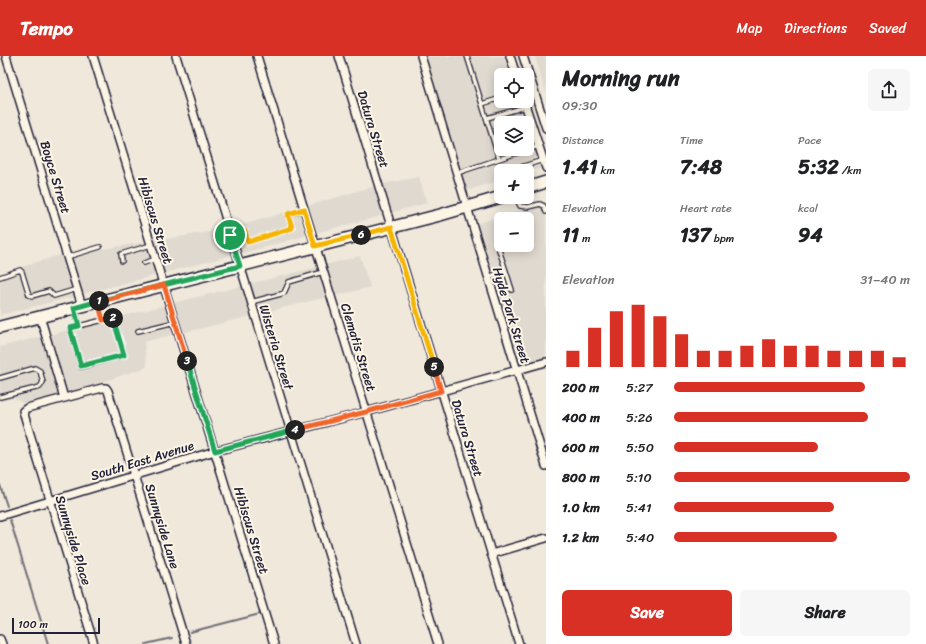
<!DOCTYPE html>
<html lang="en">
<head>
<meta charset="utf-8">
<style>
	:root { --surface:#fff; --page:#f6f6f6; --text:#202124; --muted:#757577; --accent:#d93025 }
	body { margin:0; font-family:Sriracha,sans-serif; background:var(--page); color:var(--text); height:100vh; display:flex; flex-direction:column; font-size:15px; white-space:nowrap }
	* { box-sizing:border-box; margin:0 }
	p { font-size:13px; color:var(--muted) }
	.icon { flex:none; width:22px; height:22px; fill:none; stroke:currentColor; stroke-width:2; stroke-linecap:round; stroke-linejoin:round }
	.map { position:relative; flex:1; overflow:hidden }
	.side { display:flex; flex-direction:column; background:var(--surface); width:380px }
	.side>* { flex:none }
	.fabs { position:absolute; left:494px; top:12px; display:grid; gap:8px }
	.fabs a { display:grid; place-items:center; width:40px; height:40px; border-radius:6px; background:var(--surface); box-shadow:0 2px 10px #0003; font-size:20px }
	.scale { position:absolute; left:12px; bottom:10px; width:88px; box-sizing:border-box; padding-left:4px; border:2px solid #22223b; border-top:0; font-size:11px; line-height:14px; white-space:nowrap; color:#22223b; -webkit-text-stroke:3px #fcf5e5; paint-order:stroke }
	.pin { position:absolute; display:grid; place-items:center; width:34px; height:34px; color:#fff; margin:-17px; border:2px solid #fff; border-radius:50%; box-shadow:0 1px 4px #0007 }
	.km { position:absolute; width:20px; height:20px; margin:-10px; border-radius:50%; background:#222; color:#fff; font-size:11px; line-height:20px; text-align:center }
	.round { display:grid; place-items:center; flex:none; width:42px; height:42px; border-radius:6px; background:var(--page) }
	.headline { display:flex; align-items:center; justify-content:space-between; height:68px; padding:0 16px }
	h1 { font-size:22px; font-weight:700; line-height:30px }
	.metrics { display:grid; grid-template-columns:repeat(3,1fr); gap:6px; height:68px; padding:4px 16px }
	.metrics div { display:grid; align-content:center }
	.metrics b { font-size:20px; font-weight:700 }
	.metrics small { font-size:11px; font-weight:400 }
	.metrics p { font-size:11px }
	.chart { height:112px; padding:8px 16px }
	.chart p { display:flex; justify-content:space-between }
	.chart svg { width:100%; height:72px; margin-top:4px; stroke:var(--accent); stroke-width:6 }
	.action { display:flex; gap:8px; margin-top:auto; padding:8px 16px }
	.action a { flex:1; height:46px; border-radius:6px; background:var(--accent); color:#fff; font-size:16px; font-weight:700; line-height:46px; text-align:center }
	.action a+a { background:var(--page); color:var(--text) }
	ul { padding:0 16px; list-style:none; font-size:13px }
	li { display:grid; grid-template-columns:64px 48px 1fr; align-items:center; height:30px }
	li i { height:10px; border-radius:5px; background:var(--accent) }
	header { display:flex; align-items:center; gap:24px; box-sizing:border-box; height:56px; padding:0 20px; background:var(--accent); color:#fff }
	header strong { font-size:19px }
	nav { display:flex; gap:22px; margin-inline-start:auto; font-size:14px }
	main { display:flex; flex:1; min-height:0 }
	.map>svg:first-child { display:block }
</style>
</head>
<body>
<header>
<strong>Tempo</strong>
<nav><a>Map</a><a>Directions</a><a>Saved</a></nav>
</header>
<main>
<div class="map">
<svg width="546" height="588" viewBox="0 0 546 588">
	<rect width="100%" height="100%" fill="#efe8db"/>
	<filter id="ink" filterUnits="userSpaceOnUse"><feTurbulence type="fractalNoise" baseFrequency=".025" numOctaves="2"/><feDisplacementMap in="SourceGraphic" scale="8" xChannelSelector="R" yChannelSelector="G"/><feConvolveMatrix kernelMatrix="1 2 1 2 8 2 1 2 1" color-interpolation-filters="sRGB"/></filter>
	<g filter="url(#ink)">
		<path fill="#e0d9cf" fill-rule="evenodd" d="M 425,0 L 506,0 L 512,19 L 501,19 L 501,45 L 520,45 L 542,112 L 527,116 L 501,115 L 501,124 L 465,135 ZM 501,67 L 527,67 L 527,93 L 501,93 Z
			M 535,0 L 546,0 L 546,38 Z
			M 419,121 L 427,147 L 390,157 L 382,128 Z
			M 375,130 L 384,159 L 315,177 L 307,150 Z
			M 546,146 L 546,303 L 519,311 L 476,168 ZM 501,163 L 527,163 L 527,189 L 501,189 Z
			M 300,152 L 308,179 L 240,198 L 232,172 Z
			M 225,173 L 233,199 L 164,217 L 154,185 Z
			M 147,186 L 157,219 L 82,238 L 70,196 L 97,194 Z
			M 63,198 L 76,240 L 0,259 L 0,218 Z
			M 360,200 L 370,231 L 334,240 L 325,209 Z
			M 318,211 L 327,241 L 258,258 L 249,228 Z
			M 242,230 L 251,260 L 182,277 L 173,247 Z
			M 166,249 L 175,278 L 144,286 L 147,311 L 66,338 L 49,279 Z
			M 43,280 L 60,340 L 26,349 L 14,342 L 0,346 L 0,291 Z"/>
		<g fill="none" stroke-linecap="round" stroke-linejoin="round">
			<path stroke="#716f79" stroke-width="2" d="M 0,429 L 7,450
				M 10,464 L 48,588
				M 190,576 L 260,558
				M 146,588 L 172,582"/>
			<defs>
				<path id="lane" d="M 482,48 L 501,42
					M 487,62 L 525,51
					M 499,103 L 539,90
					M 508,115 L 543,104
					M 457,117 L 499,103 L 467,0
					M 516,141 L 520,150 L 528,151 L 540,148 L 544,150 L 546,156
					M 230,179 L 245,175 L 248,186 L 292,172 L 288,158 L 304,154
					M 499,194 L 506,215
					M 67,201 L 100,191
					M 122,205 L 121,198 L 151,189
					M 144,207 L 156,203
					M 0,221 L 20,214 L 22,216 L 29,239 L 32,240 L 49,235 L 54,240 L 77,233
					M 488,221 L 506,215 L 512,234
					M 251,246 L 281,238 L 284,237 L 289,226 L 323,216
					M 75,253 L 79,270 L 70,272 L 81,311 L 124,299 L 113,261 L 103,264 L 99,248
					M 79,270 L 103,264
					M 138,275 L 175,266
					M 0,322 L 35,312 L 40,315 L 43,326 L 40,331 L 0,341"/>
				<path id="street" d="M 6,0 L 82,250
					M 93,0 L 274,588
					M 176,0 L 356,588
					M 257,0 L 438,588
					M 339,0 L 519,588
					M 421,0 L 546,410
					M 510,0 L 516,19
					M 523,0 L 546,72
					M 524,45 L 546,112
					M 40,260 L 64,342
					M 0,460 L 215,395 L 366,356 L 546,306
					M 491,498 L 546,482
					M 0,583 L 2,588
					M 94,588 L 23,355 L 27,352 L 102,332 L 106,332 L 108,335 L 186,588"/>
				<path id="primary" d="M 527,132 L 546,126
					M 0,271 L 440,159 L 501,141"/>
			</defs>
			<use href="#lane" stroke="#22223b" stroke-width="6"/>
			<use href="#street" stroke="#22223b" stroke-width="10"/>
			<use href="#primary" stroke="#22223b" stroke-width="14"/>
			<use href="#lane" stroke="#fcf5e5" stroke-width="3.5"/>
			<use href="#street" stroke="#fcf5e5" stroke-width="7"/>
			<use href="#primary" stroke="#fcf5e5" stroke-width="11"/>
		</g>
	</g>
	<g fill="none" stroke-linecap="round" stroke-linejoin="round" filter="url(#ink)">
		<defs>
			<path id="split-1" d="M 99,245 L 240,210 L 230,179"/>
			<path id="split-2" d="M 99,245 L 74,252 L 79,270 L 70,272 L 81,310 L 124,299 L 113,262"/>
			<path id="split-3" d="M 113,262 L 103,264 L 98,246 L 164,229 L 187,305"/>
			<path id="split-4" d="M 187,305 L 215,395 L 295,374"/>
			<path id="split-5" d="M 295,374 L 366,356 L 441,335 L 434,311"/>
			<path id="split-6" d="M 361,179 L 391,171 L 434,311"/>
			<path id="split-7" d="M 230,179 L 245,175 L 248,186 L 292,172 L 288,158 L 304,153 L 315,190 L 361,179"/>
		</defs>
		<use href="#split-1" stroke="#fff" stroke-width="8"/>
		<use href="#split-2" stroke="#fff" stroke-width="8"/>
		<use href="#split-3" stroke="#fff" stroke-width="8"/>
		<use href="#split-4" stroke="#fff" stroke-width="8"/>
		<use href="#split-5" stroke="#fff" stroke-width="8"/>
		<use href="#split-6" stroke="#fff" stroke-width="8"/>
		<use href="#split-7" stroke="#fff" stroke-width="8"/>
		<use href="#split-1" stroke="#22a559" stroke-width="5"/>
		<use href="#split-2" stroke="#22a559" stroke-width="5"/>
		<use href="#split-3" stroke="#f0652b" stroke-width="5"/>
		<use href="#split-4" stroke="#22a559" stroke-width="5"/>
		<use href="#split-5" stroke="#f0652b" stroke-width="5"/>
		<use href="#split-6" stroke="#f5b400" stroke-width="5"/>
		<use href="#split-7" stroke="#f5b400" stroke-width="5"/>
	</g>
	<g text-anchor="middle" stroke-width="4" stroke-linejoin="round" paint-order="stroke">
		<g font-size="13" fill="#22223b" stroke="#fcf5e5">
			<text transform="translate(374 73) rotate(73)" y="5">Datura Street</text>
			<text transform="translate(56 121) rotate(73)" y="5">Boyce Street</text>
			<text transform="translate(156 164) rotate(73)" y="5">Hibiscus Street</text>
			<text transform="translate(512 259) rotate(73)" y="5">Hyde Park Street</text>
			<text transform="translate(277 291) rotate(73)" y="5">Wisteria Street</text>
			<text transform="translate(359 291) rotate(73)" y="5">Clematis Street</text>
			<text transform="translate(468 382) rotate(73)" y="5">Datura Street</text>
			<text transform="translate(142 404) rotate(-17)" y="5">South East Avenue</text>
			<text transform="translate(163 470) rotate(73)" y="5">Sunnyside Lane</text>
			<text transform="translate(252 474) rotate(73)" y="5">Hibiscus Street</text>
			<text transform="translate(74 484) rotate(73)" y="5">Sunnyside Place</text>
		</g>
	</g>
</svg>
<div class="fabs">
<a><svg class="icon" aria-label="locate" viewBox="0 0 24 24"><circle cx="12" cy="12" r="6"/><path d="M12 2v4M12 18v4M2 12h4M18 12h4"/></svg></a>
<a><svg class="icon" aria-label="layers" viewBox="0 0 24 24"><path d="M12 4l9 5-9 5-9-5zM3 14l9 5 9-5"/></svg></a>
<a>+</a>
<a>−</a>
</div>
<div class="scale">100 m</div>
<div class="pin" style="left:230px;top:179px;background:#1e9e55"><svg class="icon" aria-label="arrive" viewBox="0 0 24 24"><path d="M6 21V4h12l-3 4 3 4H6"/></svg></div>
<b class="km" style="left:99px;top:245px">1</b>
<b class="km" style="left:113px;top:262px">2</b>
<b class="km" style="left:187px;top:305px">3</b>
<b class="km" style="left:295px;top:374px">4</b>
<b class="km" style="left:434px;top:311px">5</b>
<b class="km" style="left:361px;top:179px">6</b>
</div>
<section class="side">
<div class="headline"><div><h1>Morning run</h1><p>09:30</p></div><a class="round"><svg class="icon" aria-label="share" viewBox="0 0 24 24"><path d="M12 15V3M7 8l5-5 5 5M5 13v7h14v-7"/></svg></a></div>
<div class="metrics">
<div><p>Distance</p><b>1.41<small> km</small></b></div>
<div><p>Time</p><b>7:48</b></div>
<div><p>Pace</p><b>5:32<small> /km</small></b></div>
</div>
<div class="metrics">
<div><p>Elevation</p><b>11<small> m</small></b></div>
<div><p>Heart rate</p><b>137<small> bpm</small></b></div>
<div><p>kcal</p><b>94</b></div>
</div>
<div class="chart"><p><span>Elevation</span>31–40 m</p>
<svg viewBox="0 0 160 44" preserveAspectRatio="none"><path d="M5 44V34M15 44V20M25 44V10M35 44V6M45 44V13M55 44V24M65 44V34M75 44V34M85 44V31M95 44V27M105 44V31M115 44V31M125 44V34M135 44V34M145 44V34M155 44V38"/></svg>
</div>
<ul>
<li><b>200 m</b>5:27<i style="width:81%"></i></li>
<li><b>400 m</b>5:26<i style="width:82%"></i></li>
<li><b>600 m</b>5:50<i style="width:61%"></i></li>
<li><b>800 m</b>5:10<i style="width:100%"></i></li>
<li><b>1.0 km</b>5:41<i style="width:68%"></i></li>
<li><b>1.2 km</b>5:40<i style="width:69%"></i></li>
</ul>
<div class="action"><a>Save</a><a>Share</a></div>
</section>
</main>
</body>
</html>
